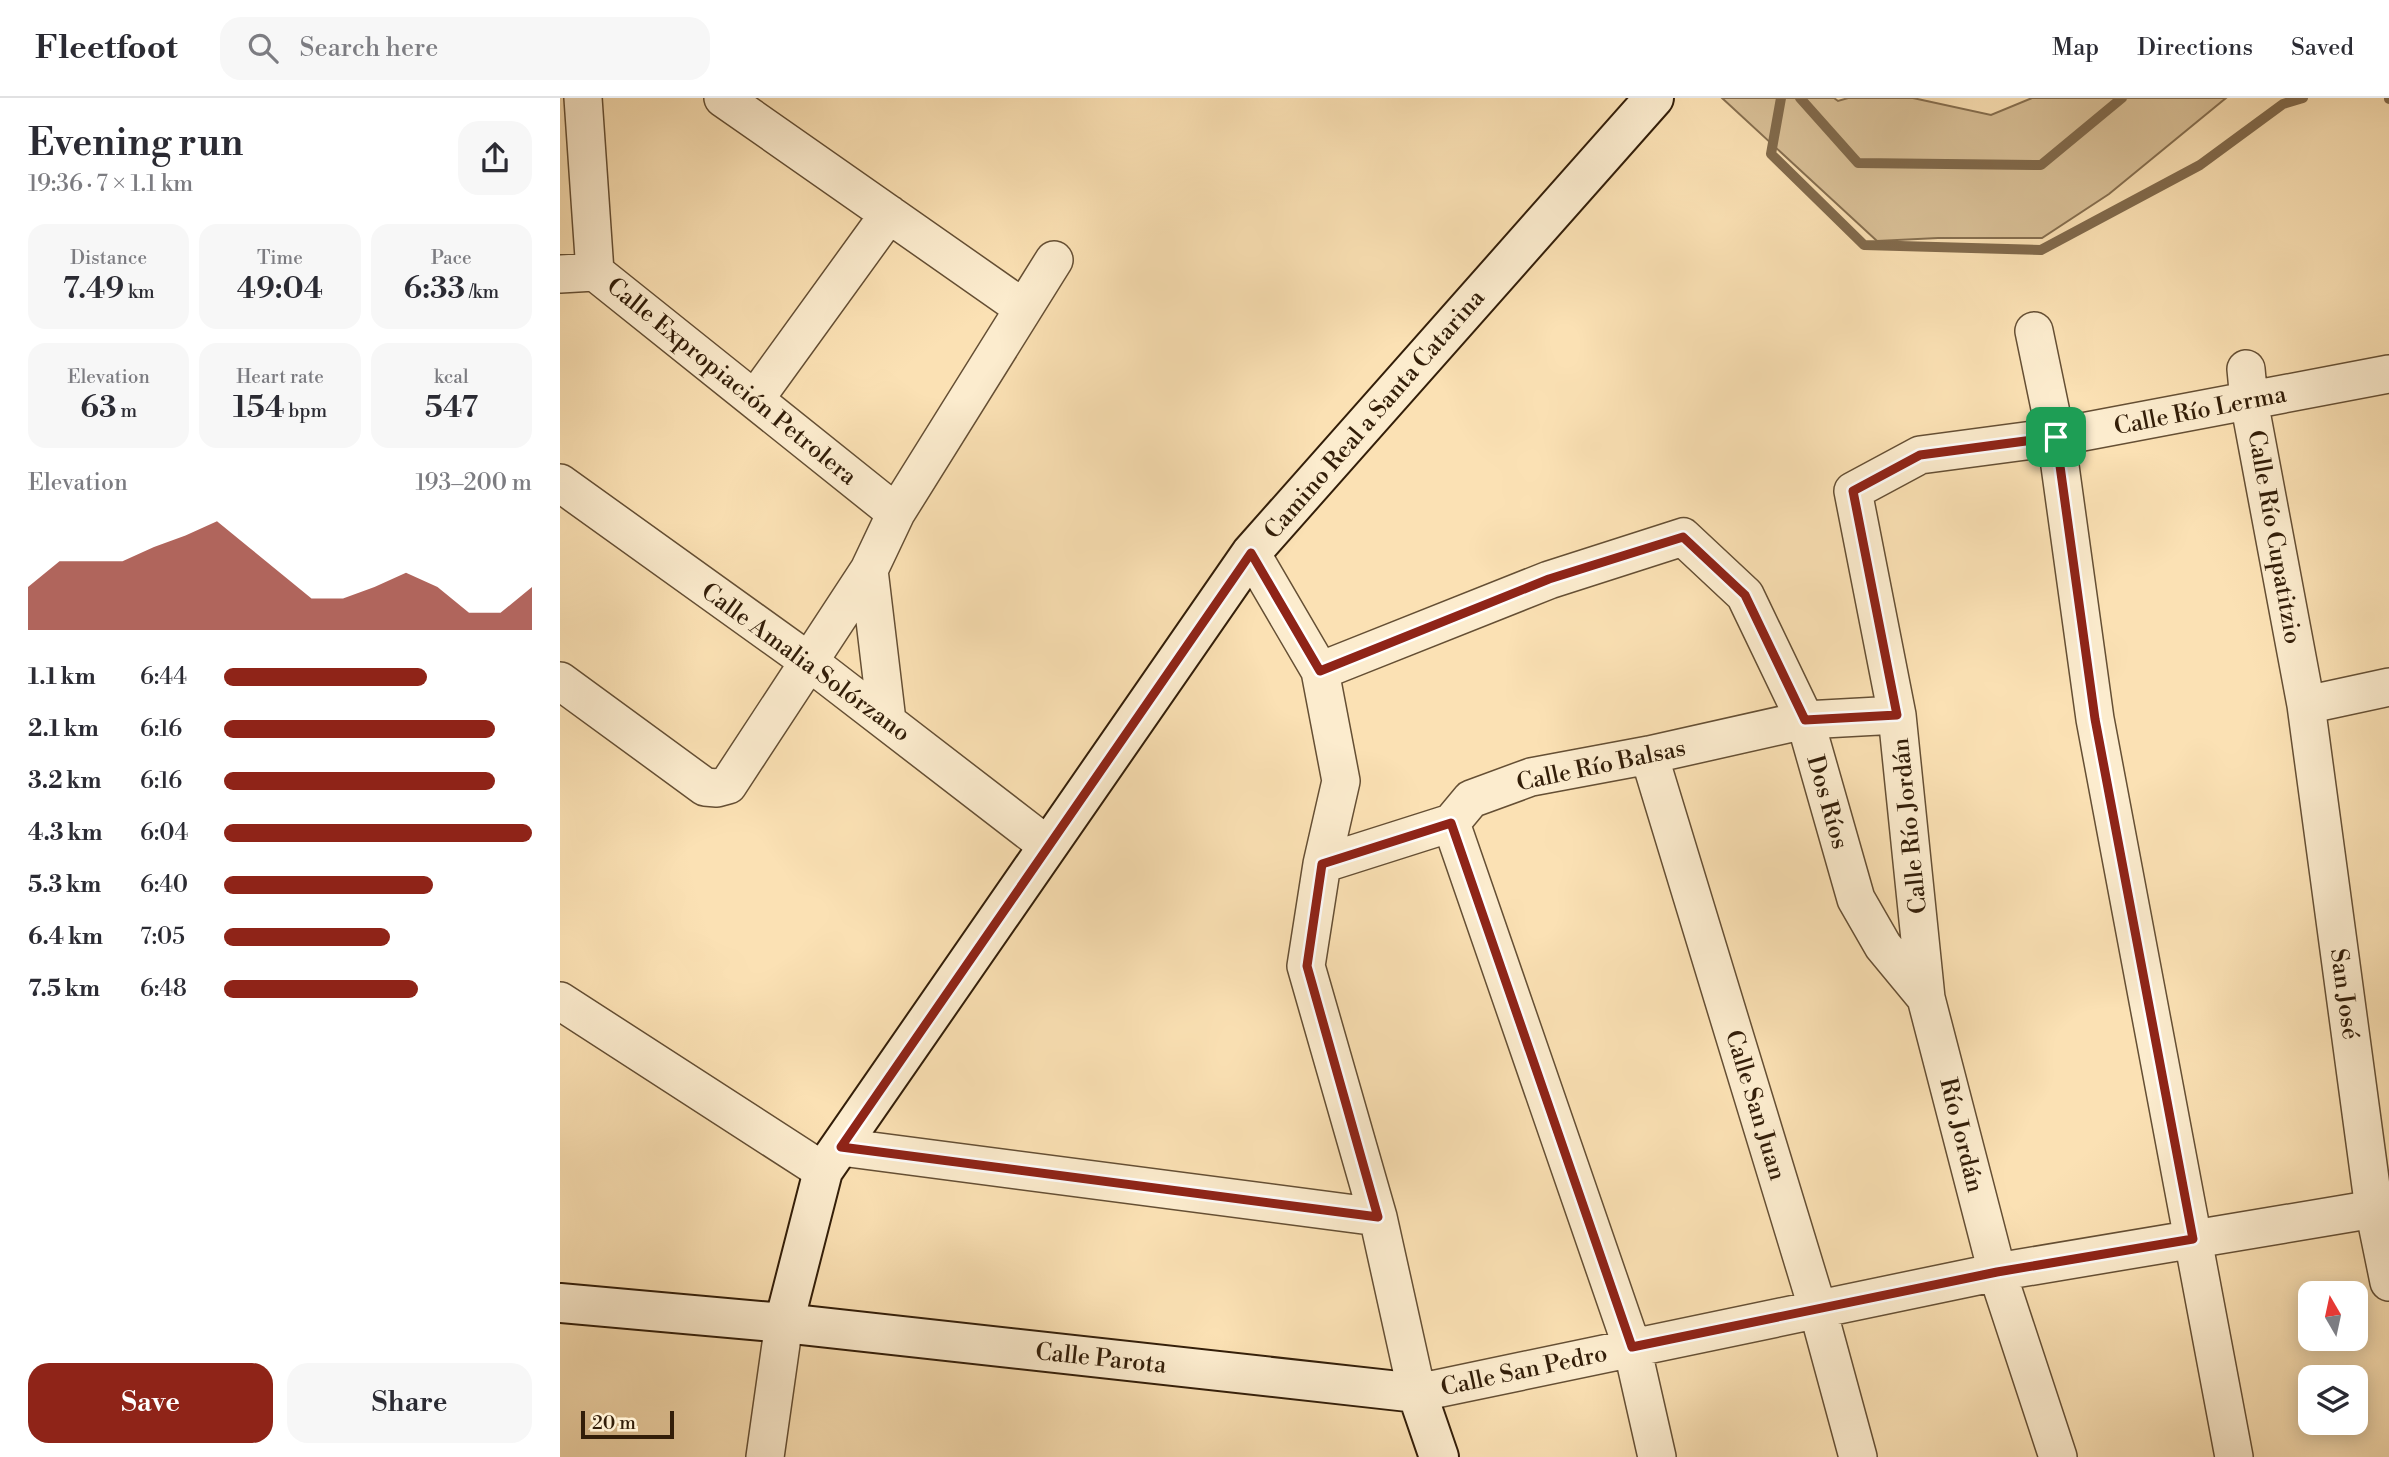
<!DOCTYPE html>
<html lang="en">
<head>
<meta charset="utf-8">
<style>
	:root { --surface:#fff; --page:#f7f7f7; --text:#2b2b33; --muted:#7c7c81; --line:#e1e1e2; --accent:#8f2418 }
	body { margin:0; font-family:"Libre Bodoni",serif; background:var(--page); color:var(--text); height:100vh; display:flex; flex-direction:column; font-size:26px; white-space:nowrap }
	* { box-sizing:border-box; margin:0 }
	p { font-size:23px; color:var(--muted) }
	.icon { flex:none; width:38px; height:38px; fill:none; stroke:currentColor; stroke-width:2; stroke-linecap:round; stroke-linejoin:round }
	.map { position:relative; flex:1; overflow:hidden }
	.sheet { display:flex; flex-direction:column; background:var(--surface); width:560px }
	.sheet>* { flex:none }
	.needle { width:46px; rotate:351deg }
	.fabs { position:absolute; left:1738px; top:1183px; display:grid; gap:14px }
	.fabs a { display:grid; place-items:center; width:70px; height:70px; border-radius:14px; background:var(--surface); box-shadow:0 4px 18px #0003; font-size:35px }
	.scale { position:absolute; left:21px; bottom:18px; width:93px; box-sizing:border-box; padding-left:7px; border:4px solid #331e09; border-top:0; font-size:19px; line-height:24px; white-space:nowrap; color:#331e09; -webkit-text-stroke:5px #fcecce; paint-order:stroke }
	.pin { position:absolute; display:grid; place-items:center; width:60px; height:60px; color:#fff; margin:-30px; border-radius:14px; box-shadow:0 4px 10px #0006 }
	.round { display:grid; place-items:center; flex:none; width:74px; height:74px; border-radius:21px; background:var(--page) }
	.headline { display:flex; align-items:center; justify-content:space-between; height:119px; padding:0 28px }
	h1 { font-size:38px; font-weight:600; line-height:52px }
	.stats { display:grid; grid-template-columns:repeat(3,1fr); gap:10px; height:119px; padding:7px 28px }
	.stats div { display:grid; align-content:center; border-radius:18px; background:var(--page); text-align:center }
	.stats b { font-size:30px; font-weight:600 }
	.stats small { font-size:19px; font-weight:400 }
	.stats p { font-size:19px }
	.chart { height:196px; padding:14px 28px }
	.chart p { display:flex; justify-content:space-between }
	.chart svg { width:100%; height:126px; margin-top:7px; fill:var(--accent); opacity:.7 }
	.action { display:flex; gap:14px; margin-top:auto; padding:14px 28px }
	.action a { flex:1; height:80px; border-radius:21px; background:var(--accent); color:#fff; font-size:28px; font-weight:600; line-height:80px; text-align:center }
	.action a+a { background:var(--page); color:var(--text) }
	ul { padding:0 28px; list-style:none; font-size:23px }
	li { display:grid; grid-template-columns:112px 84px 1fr; align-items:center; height:52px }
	li i { height:18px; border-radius:9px; background:var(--accent) }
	header { display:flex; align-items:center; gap:42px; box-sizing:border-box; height:98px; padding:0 35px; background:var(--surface); border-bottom:2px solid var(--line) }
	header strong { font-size:33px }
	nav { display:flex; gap:38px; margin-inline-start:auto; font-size:24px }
	.search { width:490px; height:63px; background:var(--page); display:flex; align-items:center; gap:18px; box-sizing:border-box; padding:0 24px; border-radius:21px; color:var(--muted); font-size:26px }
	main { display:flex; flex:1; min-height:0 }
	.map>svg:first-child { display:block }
</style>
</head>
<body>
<header>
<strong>Fleetfoot</strong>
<div class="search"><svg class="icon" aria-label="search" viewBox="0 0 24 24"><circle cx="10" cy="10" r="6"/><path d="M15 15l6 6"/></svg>Search here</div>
<nav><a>Map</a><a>Directions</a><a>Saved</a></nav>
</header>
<main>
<section class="sheet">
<div class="headline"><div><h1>Evening run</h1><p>19:36 · 7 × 1.1 km</p></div><a class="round"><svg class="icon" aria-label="share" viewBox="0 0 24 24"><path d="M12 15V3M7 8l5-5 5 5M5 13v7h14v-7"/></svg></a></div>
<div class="stats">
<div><p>Distance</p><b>7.49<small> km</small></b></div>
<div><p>Time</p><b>49:04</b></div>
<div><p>Pace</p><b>6:33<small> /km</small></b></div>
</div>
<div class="stats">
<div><p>Elevation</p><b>63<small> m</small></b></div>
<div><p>Heart rate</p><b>154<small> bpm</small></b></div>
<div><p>kcal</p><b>547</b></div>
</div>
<div class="chart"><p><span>Elevation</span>193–200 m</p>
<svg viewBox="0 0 160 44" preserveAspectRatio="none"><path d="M0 44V29L10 20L20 20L30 20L40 15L50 11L60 6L70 15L80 24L90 33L100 33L110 29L120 24L130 29L140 38L150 38L160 29V44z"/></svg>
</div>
<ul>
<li><b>1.1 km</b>6:44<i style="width:66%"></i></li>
<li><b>2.1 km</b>6:16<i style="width:88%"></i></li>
<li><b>3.2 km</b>6:16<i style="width:88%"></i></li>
<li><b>4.3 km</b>6:04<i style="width:100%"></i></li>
<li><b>5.3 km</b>6:40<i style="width:68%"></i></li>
<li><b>6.4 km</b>7:05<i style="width:54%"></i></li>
<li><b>7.5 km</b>6:48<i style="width:63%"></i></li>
</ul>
<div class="action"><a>Save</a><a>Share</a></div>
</section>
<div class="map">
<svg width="1829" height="1359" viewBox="0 0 1829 1359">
	<rect width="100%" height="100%" fill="#fbe1b4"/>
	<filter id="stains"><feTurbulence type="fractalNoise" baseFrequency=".00286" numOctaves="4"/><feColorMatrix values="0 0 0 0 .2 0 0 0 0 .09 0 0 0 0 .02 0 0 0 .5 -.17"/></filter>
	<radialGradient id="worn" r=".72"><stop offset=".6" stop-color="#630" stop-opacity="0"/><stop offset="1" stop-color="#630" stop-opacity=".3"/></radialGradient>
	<path fill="#d9c097" stroke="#866f50" stroke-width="2" d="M 1162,0 L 1274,0 L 1278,3 L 1288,0 L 1353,0 L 1431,17 L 1472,0 L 1666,0 L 1549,96 L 1482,140 L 1378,140 L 1317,143 Z"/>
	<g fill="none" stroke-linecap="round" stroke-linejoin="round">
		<path stroke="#826b4d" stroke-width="10" d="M 1221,0 L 1211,56 L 1304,147 L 1481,152 L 1640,67 L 1723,6 L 1743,0
			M 1240,0 L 1298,65 L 1481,67 L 1562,0
			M 1829,0 L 1829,1"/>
		<defs>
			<path id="street" d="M 23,0 L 35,174
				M 163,0 L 463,210
				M 0,176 L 35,174 L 336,415
				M 1474,233 L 1496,339 L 1535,621 L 1674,1359
				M 1686,271 L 1689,303 L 1746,607 L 1814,1111 L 1829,1184
				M 195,301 L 329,116
				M 0,385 L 248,563 L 488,748
				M 691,455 L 760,573 L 781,683 L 762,766 L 746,868 L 818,1119 L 857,1295 L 1437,1174 L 1814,1111
				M 309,472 L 327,623
				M 760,573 L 989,482 L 1123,439 L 1185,497 L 1245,622 L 1296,801 L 1323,848 L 1366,900
				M 0,583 L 145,689 L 157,690 L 168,687 L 309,472 L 336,415 L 494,162
				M 1746,607 L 1829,589
				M 1089,657 L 1258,1212 L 1298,1359
				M 891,725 L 1072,1249 L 1097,1359
				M 762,766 L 891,725 L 911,701 L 971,679 L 1089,657 L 1245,622 L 1337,617
				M 0,903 L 263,1073
				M 281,1049 L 818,1119
				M 205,1359 L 224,1225
				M 1498,1359 L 1437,1174 L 1366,900 L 1337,617 L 1293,393 L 1360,357 L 1496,339 L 1829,276"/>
			<path id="secondary" d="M 0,1205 L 224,1225 L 857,1295 L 879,1359
				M 224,1225 L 263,1073 L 691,455 L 1094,0"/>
		</defs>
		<use href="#street" stroke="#654f34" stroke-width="40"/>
		<use href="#secondary" stroke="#331e09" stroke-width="42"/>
		<use href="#street" stroke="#fcecce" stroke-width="37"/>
		<use href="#secondary" stroke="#fcecce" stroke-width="38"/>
	</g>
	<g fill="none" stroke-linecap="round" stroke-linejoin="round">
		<defs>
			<path id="route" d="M 1496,339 L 1535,621 L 1633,1141 L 1437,1174 L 1072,1249 L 891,725 L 762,766 L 747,868 L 818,1119 L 281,1049 L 691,455 L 760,573 L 989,481 L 1123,439 L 1185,497 L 1245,622 L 1337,617 L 1293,393 L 1360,357 Z"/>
		</defs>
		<use href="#route" stroke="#fff" stroke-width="14"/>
		<use href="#route" stroke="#8f2418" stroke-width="9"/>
	</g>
	<g text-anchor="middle" stroke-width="5" stroke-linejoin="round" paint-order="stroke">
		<g font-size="24" fill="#331e09" stroke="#fcecce">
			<text transform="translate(172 283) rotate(39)" y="8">Calle Expropiación Petrolera</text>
			<text transform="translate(1640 312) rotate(-11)" y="8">Calle Río Lerma</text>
			<text transform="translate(814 316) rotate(-49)" y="8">Camino Real a Santa Catarina</text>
			<text transform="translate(1715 439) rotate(80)" y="8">Calle Río Cupatitzio</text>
			<text transform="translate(246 564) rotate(36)" y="8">Calle Amalia Solórzano</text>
			<text transform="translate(1041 667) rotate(-12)" y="8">Calle Río Balsas</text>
			<text transform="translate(1268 704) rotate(74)" y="8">Dos Ríos</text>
			<text transform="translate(1349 728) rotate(-96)" y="8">Calle Río Jordán</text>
			<text transform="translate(1785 896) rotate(82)" y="8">San José</text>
			<text transform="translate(1196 1007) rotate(73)" y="8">Calle San Juan</text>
			<text transform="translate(1402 1037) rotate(76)" y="8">Río Jordán</text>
			<text transform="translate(541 1260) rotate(6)" y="8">Calle Parota</text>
			<text transform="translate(964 1272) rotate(-12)" y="8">Calle San Pedro</text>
		</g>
	</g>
	<rect width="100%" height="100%" filter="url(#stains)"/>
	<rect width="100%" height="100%" fill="url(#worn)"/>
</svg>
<div class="fabs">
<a><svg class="needle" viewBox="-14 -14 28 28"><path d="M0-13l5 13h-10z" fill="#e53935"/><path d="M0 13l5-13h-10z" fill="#7c7c81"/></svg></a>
<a><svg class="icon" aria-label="layers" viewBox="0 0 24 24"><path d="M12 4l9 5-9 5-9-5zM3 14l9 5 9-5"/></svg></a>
</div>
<div class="scale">20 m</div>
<div class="pin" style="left:1496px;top:339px;background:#1e9e55"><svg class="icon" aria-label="arrive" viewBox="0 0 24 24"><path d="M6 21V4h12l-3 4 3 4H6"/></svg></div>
</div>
</main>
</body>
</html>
